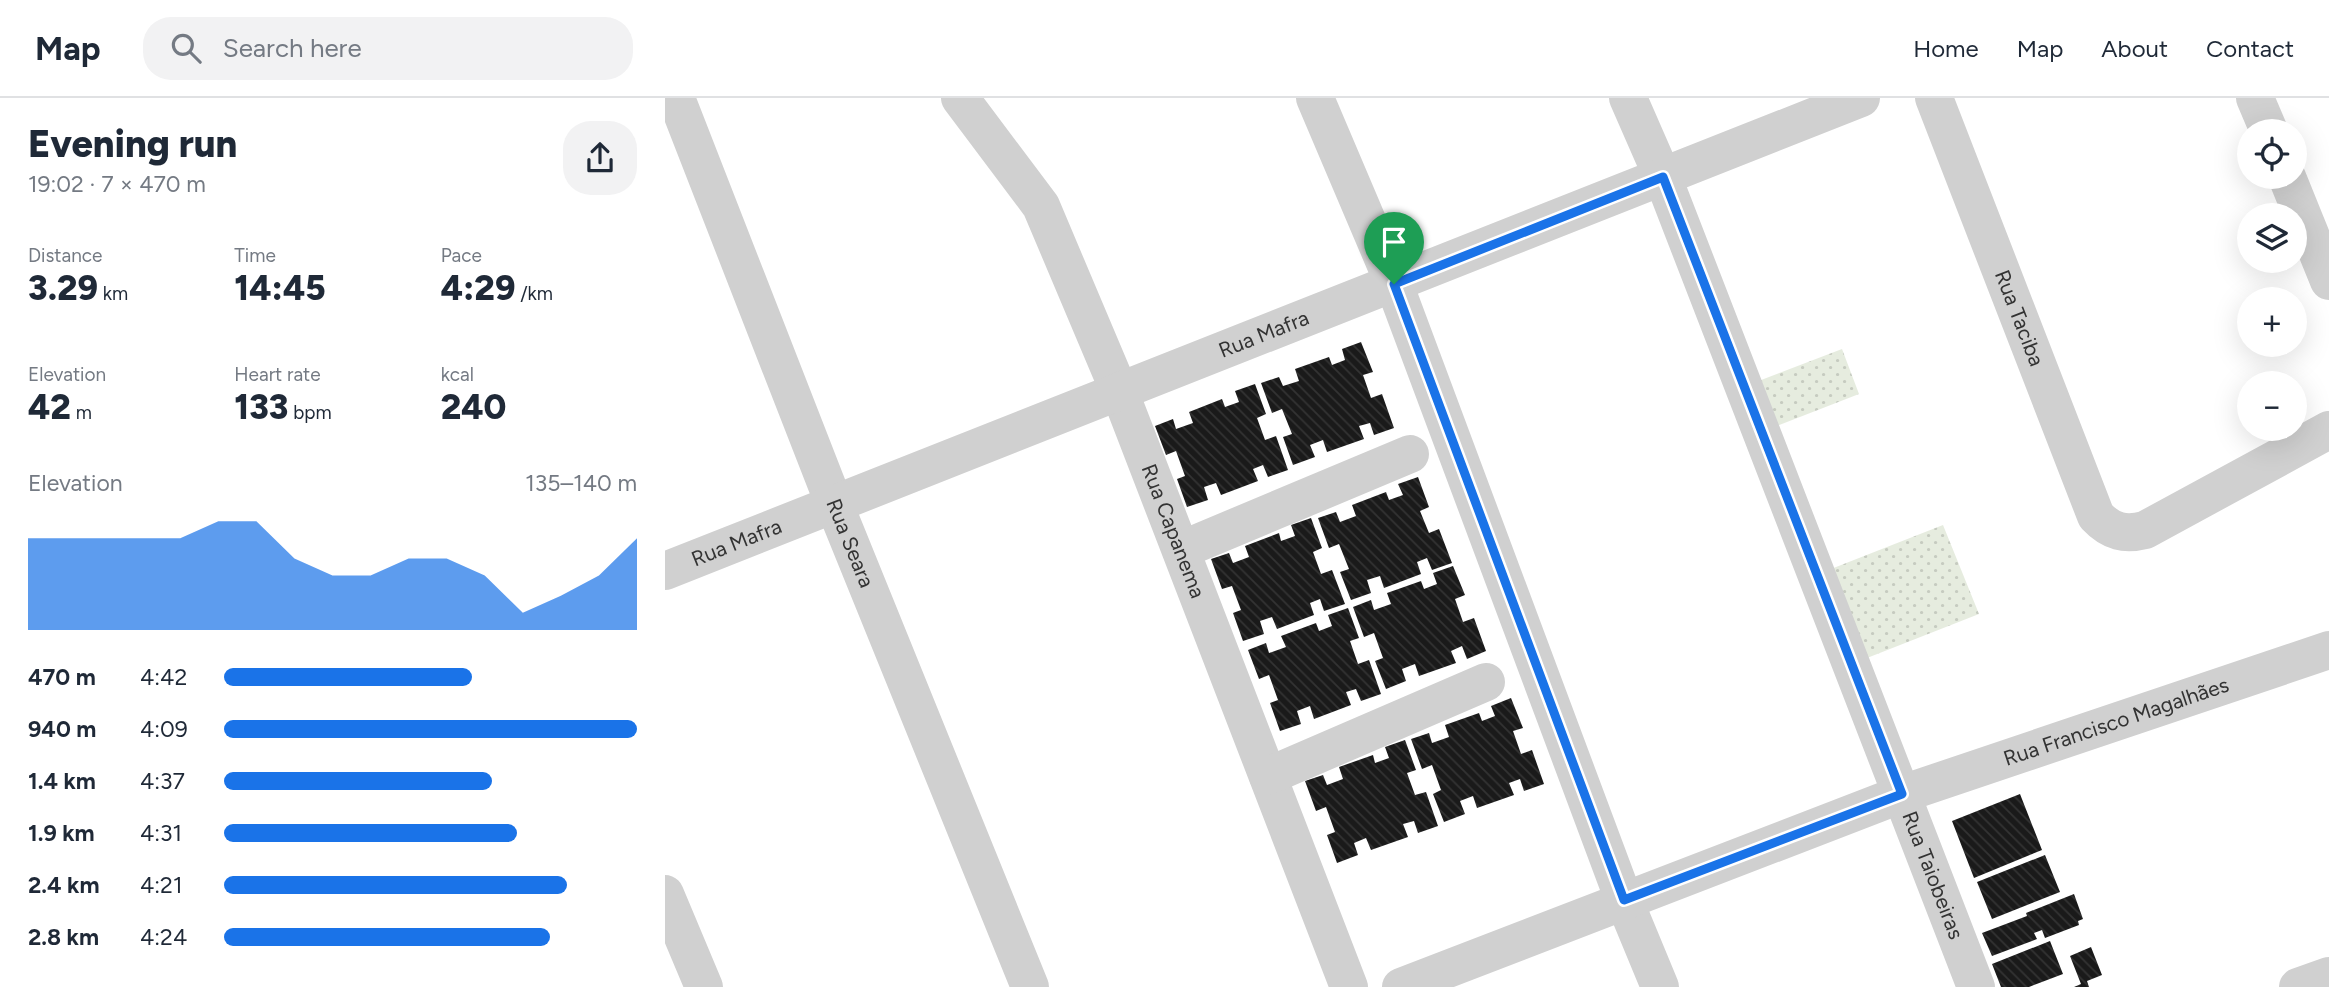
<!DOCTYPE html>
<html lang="en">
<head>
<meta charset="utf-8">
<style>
	:root { --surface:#fff; --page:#f2f2f3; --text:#1f2937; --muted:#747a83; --line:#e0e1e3; --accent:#1a73e8 }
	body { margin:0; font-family:Figtree,sans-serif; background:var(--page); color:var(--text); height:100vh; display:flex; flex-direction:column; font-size:26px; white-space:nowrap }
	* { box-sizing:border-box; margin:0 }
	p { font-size:23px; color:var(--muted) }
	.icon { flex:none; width:38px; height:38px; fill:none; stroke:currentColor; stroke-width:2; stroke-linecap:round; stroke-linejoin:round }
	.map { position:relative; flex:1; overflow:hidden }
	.panel { display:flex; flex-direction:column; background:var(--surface); width:665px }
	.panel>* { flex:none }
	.tools { position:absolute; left:1572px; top:21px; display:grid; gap:14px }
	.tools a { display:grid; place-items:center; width:70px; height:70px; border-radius:50%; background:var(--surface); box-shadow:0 7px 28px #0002; font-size:35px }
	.pin { position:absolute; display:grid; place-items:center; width:60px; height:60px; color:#fff; margin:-72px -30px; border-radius:50% 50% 50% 0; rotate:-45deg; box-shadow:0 0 7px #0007 }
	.pin .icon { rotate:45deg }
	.round { display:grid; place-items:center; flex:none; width:74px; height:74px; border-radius:28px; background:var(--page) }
	.head { display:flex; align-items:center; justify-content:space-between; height:119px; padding:0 28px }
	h1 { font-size:38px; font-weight:800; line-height:52px }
	.figures { display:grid; grid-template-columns:repeat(3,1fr); gap:10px; height:119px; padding:7px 28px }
	.figures div { display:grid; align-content:center }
	.figures b { font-size:35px; font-weight:800 }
	.figures small { font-size:19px; font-weight:400 }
	.figures p { font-size:19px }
	.chart { height:196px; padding:14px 28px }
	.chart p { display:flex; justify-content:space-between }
	.chart svg { width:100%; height:126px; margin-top:7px; fill:var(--accent); opacity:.7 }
	ul { padding:0 28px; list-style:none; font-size:23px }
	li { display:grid; grid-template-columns:112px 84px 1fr; align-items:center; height:52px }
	li i { height:18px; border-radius:9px; background:var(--accent) }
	header { display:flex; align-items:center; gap:42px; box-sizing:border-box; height:98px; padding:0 35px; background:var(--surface); border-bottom:2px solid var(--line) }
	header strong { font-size:33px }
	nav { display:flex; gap:38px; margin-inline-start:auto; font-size:24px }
	.search { width:490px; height:63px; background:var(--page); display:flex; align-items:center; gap:18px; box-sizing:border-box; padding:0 24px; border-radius:28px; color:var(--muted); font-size:26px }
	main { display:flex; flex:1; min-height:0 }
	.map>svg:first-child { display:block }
</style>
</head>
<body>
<header>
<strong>Map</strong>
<div class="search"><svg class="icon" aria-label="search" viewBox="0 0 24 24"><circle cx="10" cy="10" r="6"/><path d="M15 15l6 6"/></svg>Search here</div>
<nav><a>Home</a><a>Map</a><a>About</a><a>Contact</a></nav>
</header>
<main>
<section class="panel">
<div class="head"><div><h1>Evening run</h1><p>19:02 · 7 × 470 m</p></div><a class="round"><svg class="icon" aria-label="share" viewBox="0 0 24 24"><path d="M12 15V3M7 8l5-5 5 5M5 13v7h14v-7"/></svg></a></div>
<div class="figures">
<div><p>Distance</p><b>3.29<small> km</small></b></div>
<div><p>Time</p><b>14:45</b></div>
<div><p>Pace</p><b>4:29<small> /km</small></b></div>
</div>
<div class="figures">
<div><p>Elevation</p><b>42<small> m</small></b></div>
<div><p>Heart rate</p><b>133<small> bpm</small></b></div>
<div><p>kcal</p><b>240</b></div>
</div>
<div class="chart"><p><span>Elevation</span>135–140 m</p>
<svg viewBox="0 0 160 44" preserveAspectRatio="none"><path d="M0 44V12L10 12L20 12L30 12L40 12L50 6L60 6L70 19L80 25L90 25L100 19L110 19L120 25L130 38L140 32L150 25L160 12V44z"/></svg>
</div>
<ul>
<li><b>470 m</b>4:42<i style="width:60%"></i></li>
<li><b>940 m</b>4:09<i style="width:100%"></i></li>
<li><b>1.4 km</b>4:37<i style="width:65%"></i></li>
<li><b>1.9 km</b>4:31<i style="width:71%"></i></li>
<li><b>2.4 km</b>4:21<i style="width:83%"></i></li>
<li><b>2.8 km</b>4:24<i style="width:79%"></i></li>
</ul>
</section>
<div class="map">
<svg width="1664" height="889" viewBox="0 0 1664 889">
	<defs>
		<pattern id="grass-dots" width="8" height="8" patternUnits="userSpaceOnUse" patternTransform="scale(1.75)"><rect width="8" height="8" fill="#e6ecdf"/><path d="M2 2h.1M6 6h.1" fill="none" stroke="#c6cbc0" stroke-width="1.8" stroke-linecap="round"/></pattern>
		<pattern id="building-back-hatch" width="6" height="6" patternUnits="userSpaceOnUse" patternTransform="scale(1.75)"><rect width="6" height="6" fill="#1a1a1a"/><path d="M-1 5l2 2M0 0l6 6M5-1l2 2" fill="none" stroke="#333"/></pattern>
	</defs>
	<rect width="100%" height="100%" fill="#fff"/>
	<path fill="url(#grass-dots)" d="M 1177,251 L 1194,296 L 1109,329 L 1091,284 Z
		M 1278,427 L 1314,516 L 1202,560 L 1166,471 Z"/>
	<path fill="url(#building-back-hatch)" d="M 696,244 L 708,274 L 698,277 L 706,300 L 717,296 L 729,330 L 709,337 L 705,325 L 694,328 L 699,341 L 662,354 L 658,342 L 645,347 L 650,359 L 628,367 L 618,339 L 627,336 L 617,311 L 607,315 L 596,285 L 614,279 L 618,288 L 634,283 L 630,271 L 664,259 L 667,267 L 680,262 L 677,251 Z
		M 590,286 L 601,316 L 592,320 L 600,342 L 611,338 L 623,372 L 603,379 L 598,367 L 588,371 L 593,383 L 556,397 L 551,385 L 539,389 L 543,402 L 522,409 L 512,381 L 520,378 L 511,353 L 501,357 L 490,328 L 508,321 L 511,331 L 528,325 L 524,314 L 557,301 L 560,309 L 574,304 L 570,293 Z
		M 753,379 L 764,409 L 755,413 L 764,435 L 774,431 L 787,465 L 767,472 L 762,460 L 752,464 L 756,476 L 719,490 L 715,478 L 702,482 L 706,495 L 686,502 L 675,474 L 684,471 L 674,446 L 664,450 L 653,420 L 671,414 L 675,424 L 691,418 L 687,407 L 721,394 L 724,402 L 738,397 L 733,386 Z
		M 646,420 L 657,450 L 648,454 L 656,476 L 667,472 L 680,506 L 659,513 L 655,501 L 645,505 L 649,517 L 612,531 L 607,519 L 595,523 L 599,536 L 578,543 L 568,515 L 576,512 L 567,488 L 557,491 L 546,461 L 564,455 L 568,465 L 584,459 L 580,448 L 614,435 L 616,443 L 630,438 L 626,427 Z
		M 788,468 L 800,497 L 790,501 L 798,524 L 809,520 L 821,553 L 802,561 L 797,548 L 786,553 L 791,565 L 754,578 L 750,566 L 737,571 L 741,583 L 721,591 L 710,563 L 718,560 L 709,535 L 699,539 L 688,509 L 706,502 L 709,512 L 726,506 L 722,495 L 756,483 L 759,491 L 772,486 L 768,475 Z
		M 683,510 L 694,540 L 685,543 L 693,566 L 704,562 L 716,596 L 696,603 L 691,591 L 681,594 L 686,607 L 649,621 L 645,608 L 632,613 L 636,626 L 615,633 L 605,605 L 613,602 L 604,577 L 594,581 L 583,552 L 601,545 L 604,555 L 621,549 L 616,538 L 651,525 L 654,533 L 667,528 L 663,517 Z
		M 846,600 L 858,630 L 848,633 L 856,656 L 867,652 L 879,686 L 859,693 L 855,681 L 844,685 L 849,697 L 812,710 L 808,698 L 795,703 L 800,716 L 779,724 L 768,696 L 776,692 L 767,667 L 757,671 L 746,641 L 764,635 L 767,645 L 784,639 L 780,627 L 814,615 L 817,623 L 830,618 L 826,608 Z
		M 740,642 L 751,672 L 742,675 L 750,697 L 761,694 L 773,728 L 753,735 L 749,723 L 738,726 L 743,739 L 706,752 L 701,740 L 689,745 L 693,757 L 672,765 L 662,737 L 670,734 L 661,709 L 651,713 L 640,683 L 658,677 L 662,687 L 678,681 L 674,669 L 708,657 L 710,665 L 724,660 L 720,649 Z
		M 1355,696 L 1377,752 L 1309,780 L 1287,723 Z
		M 1380,757 L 1395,794 L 1327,821 L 1312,784 Z
		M 1409,796 L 1418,821 L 1413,823 L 1414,827 L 1380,840 L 1377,832 L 1369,835 L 1372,841 L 1327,858 L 1317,835 L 1362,818 L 1361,815 Z
		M 1385,843 L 1398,876 L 1364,889 L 1336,889 L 1327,866 Z
		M 1426,849 L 1437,877 L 1422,883 L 1424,889 L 1409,889 L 1416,886 L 1405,858 Z"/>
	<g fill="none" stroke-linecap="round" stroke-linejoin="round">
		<g stroke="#d0d0d0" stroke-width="38">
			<path id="s1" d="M 11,0 L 170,408 L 365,889"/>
			<path id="s2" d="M 295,0 L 376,108 L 455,295 L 684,889"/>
			<path d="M 650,0 L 729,186 L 959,802 L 995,889"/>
			<path id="s3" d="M 963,0 L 998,80 L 1311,889"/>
			<path id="s4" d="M 1269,0 L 1431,418 C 1446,434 1460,437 1480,432 L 1664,332"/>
			<path d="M 1590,0 L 1604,33"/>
			<path d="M 1622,79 L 1664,183"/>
			<path d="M 516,452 L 745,356"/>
			<path id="s5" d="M 0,473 L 1196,0"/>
			<path d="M 603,678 L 821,584"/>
			<path d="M 0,796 L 39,889"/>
			<path id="s6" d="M 736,889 L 1237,696 L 1664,552"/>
			<path d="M 1633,889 L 1664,878"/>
		</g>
	</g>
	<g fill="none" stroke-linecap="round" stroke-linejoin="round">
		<defs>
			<path id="route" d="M 998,79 L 1237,696 L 959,802 L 729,186 Z"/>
		</defs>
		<use href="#route" stroke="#fff" stroke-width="14"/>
		<use href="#route" stroke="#1a73e8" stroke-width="9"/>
	</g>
	<g text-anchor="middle" stroke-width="7" stroke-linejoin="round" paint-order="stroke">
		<g font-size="21" fill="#333" stroke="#fff">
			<text dy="7" stroke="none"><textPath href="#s4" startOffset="236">Rua Taciba</textPath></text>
			<text dy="7" stroke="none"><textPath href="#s5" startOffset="644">Rua Mafra</textPath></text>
			<text dy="7" stroke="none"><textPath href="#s2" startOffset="486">Rua Capanema</textPath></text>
			<text dy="7" stroke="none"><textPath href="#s5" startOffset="77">Rua Mafra</textPath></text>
			<text dy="7" stroke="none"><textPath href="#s1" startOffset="478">Rua Seara</textPath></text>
			<text dy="7" stroke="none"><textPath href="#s6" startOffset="763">Rua Francisco Magalhães</textPath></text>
			<text dy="7" stroke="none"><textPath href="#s3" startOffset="835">Rua Taiobeiras</textPath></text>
		</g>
	</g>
</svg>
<div class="tools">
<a><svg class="icon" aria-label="locate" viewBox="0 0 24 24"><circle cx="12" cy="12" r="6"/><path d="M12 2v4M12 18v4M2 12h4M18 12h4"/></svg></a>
<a><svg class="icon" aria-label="layers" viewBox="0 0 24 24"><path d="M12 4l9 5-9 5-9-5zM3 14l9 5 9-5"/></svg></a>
<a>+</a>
<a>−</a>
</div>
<div class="pin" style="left:729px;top:186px;background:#1e9e55"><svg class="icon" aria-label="arrive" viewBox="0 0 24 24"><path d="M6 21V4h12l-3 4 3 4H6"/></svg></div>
</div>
</main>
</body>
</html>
